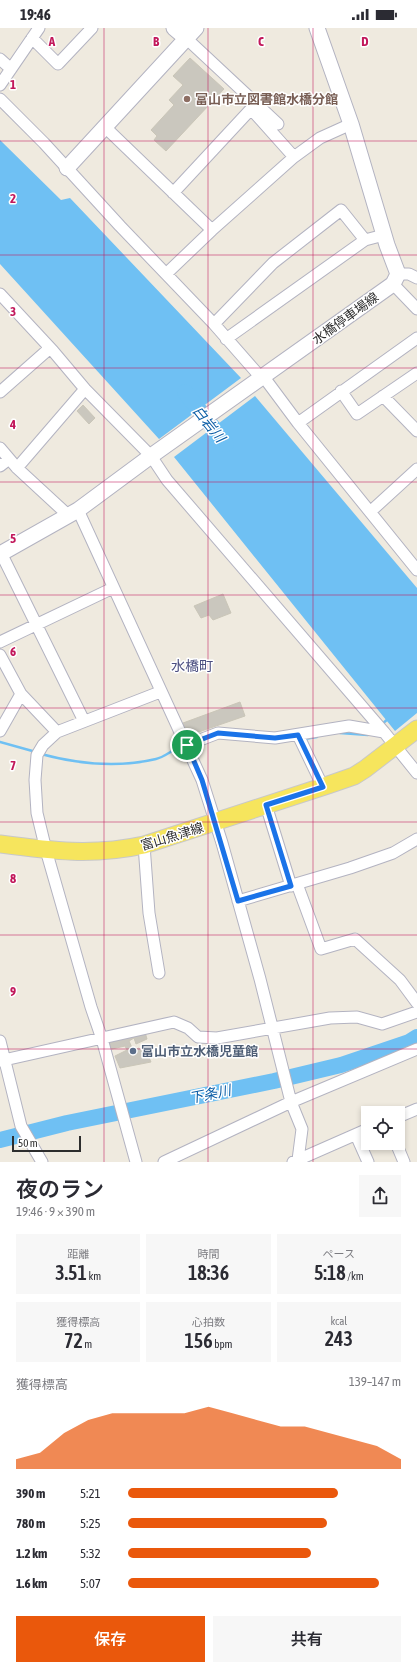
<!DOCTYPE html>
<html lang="ja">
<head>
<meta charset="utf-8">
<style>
	:root { --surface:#fff; --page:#f7f7f7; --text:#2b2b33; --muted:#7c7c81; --accent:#ea580c }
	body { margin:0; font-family:"Asap Condensed","Noto Sans JP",sans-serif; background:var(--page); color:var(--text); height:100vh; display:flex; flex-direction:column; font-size:15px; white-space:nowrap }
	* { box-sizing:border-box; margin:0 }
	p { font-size:13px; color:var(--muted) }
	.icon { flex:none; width:22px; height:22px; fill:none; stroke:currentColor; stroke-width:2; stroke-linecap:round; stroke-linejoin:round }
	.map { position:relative; height:1134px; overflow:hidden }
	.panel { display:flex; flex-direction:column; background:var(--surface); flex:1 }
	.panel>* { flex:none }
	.buttons { position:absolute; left:361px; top:1078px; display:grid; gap:8px }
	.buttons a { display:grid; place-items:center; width:44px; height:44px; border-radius:0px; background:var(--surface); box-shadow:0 2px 6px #0003; font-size:20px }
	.scale { position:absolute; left:12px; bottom:10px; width:69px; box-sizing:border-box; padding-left:4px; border:2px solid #2d2d2d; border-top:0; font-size:11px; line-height:14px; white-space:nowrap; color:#2d2d2d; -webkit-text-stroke:3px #fff; paint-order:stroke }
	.pin { position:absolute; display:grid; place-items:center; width:34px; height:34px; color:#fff; margin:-17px; border:2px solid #fff; border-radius:50%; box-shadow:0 1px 4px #0007 }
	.round { display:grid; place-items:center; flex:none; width:42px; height:42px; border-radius:0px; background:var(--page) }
	.headline { display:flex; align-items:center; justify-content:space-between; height:68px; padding:0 16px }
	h1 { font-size:22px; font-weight:600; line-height:30px }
	.stats { display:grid; grid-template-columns:repeat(3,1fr); gap:6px; height:68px; padding:4px 16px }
	.stats div { display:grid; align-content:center; border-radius:0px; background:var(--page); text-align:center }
	.stats b { font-size:20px; font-weight:600 }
	.stats small { font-size:11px; font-weight:400 }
	.stats p { font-size:11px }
	.chart { height:112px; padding:8px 16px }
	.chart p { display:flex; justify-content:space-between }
	.chart svg { width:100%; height:72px; margin-top:4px; fill:var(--accent); opacity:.7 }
	.action { display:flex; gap:8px; margin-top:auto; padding:8px 16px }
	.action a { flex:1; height:46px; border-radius:0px; background:var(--accent); color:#fff; font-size:16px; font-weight:600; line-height:46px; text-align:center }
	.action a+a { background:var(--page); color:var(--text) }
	ul { padding:0 16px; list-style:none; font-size:13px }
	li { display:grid; grid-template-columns:64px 48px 1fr; align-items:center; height:30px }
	li i { height:10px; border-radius:5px; background:var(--accent) }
	.status { display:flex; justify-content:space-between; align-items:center; height:28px; padding:0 20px; background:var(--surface); direction:ltr }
	.status svg { height:11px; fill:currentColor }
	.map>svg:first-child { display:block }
</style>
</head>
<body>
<div class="status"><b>19:46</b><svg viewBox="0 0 49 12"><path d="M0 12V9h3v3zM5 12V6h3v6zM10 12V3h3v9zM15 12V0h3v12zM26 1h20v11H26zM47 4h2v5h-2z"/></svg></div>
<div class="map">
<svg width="417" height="1134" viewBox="0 0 417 1134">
	<rect width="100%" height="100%" fill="#efeadf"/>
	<path fill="#6fc0f3" d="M 0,112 L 61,172 L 70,170 L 241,350 L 159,411 L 0,236 Z
		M 255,368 L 417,560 L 417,685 L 395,703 L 174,429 Z"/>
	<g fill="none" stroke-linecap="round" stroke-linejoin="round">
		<path stroke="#6fc0f3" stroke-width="2.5" d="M 381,697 L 389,690
			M 340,705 L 368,707
			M 304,711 L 317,709
			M 0,714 L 36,724
			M 41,726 C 78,736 118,740 156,731 C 166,729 173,720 183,719"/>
		<path stroke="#6fc0f3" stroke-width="16" d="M 185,364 L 226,416
			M 0,1112 L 67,1095 L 274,1053 L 341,1037 L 409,1014 L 417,1009"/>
	</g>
	<path fill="#cac7be" stroke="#cac6b8" d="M 190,30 L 224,61 L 166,123 L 154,112 L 157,108 L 151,102 L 174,77 L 169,72 L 183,57 L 173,48 Z
		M 83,377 L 95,390 L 89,396 L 77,383 Z
		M 223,566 L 231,585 L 213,592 L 209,587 L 201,590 L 194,578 Z
		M 240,674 L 245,688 L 187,708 L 183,695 Z
		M 145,1004 L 147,1011 L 136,1016 L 134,1010 L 129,1013 L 133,1022 L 139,1020 L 143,1025 L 146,1023 L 151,1034 L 120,1040 L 115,1028 L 127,1022 L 125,1018 L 112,1021 L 109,1015 Z"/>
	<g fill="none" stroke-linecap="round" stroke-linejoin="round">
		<defs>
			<path id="street" d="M 32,10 L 58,36 L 92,0
				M 187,11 L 278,96
				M 0,31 L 11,41
				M 0,57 L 39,0
				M 0,71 L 44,115 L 120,198 L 214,296 L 257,345 L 263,348 L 298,395 L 417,542
				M 105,99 L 212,202
				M 173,165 L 251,81 L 294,129
				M 166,246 L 212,202 L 294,129 L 320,110 L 351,96
				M 398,246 L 409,246 L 417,250
				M 393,256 L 417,281
				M 0,266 L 53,323 L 85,361 L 151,428 L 167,452 L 384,704 L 417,745
				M 214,296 L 273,235 L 341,182 L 365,212 L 384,207
				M 226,311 L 365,212
				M 341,363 L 357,386 L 417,345
				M 0,364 L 50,320
				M 383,368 L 417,403
				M 298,395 L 417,310
				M 0,420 L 17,440 L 69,488
				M 0,438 L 9,431
				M 17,440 L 85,361
				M 78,482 L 202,752 L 222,815 L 260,951 L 291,1074 L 302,1101 L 298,1132
				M 370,484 L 417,441
				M 1,525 L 84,693
				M 0,614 L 113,560
				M 0,627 L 21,666 L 57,704
				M 0,703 L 21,666
				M 298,707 L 323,759
				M 187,717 L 218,705 L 275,710 L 349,698 L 384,704
				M 266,777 L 291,858
				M 144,817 L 149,885 L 159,945
				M 297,856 L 321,921 L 355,911 L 400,952 L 417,975
				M 238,873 L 350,840 L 393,825 L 417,811
				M 0,1013 L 21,1098 L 42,1134
				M 0,1033 L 174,994 L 188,1000 L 198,1009 L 217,1010 L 330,990 L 357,989 L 382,996 L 417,984
				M 398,1089 L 417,1081
				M 356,1107 L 368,1134
				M 396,1115 L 404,1134
				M 136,1134 L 102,1011 L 91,979 L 46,822 L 37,785 L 35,752 L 37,727 L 43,717 L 57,704 L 160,664
				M 164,1134 L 291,1074 L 417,1021
				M 293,1134 L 368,1101"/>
			<path id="secondary" d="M 174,0 L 187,11
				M 67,140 L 196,0
				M 0,526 L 78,482 L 151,428 L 393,256 L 398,246 L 387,217 L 351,96 L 317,0"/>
			<path id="primary" d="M 0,816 C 52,823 93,828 144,817 L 328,757 L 354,748 L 365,741 L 417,701"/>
		</defs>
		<use href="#street" stroke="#b3b3c1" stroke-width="13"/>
		<use href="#secondary" stroke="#b3b3c1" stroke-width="17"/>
		<use href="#primary" stroke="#c8c8c8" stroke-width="19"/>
		<use href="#street" stroke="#fff" stroke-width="11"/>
		<use href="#secondary" stroke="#fff" stroke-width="15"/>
		<use href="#primary" stroke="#f6e55d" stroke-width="17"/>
	</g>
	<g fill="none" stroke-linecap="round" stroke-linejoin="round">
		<defs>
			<path id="route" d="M 218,705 L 275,710 L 298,707 L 323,759 L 266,777 L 291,858 L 238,873 L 202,752 L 187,717 Z"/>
		</defs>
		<use href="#route" stroke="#fff" stroke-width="8"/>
		<use href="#route" stroke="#1a73e8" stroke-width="5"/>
	</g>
	<path fill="none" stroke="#c2185b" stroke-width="1" stroke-opacity="0.55" d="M 104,0 L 104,1134M 208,0 L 208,1134M 313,0 L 313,1134M 0,113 L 417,113M 0,227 L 417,227M 0,340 L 417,340M 0,454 L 417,454M 0,567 L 417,567M 0,680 L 417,680M 0,794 L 417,794M 0,907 L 417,907M 0,1021 L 417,1021"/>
	<circle fill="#8d6e63" stroke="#fff" stroke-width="1.5" cx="187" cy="71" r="4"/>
	<circle fill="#5c6f8a" stroke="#fff" stroke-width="1.5" cx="133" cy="1023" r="4"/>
	<g text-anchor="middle" stroke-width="3" stroke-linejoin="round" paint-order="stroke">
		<g font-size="13" font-weight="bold" fill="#785e54" stroke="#fff" text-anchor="start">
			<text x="195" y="76">富山市立図書館水橋分館</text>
		</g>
		<g font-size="13" fill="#2d2d2d" stroke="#fff">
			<text transform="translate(345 290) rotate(-36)" y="5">水橋停車場線</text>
			<text transform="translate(172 808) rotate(-17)" y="5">富山魚津線</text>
		</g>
		<g font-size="13" font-weight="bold" fill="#4e5e75" stroke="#fff" text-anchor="start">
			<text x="141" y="1028">富山市立水橋児童館</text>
		</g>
		<g font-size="14" font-style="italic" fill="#095ca5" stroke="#fff">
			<text transform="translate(209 396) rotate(51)" y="5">白岩川</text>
			<text transform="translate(210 1066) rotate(-12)" y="5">下条川</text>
		</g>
		<g font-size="14" fill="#4b4e80" stroke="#fff">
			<text x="192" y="643">水橋町</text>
		</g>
	</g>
	<g font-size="13" text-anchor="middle" font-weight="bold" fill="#c2185b" stroke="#fff" stroke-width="3" stroke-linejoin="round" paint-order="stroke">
		<text x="52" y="18">A</text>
		<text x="156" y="18">B</text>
		<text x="261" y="18">C</text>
		<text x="365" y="18">D</text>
		<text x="13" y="61">1</text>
		<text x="13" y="175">2</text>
		<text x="13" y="288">3</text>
		<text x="13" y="401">4</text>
		<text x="13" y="515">5</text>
		<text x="13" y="628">6</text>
		<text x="13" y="742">7</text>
		<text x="13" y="855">8</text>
		<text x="13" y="968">9</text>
	</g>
</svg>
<div class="buttons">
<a><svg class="icon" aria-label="locate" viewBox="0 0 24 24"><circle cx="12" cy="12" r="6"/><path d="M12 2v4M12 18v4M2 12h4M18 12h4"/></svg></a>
</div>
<div class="scale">50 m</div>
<div class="pin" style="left:187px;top:717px;background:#1e9e55"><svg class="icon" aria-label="arrive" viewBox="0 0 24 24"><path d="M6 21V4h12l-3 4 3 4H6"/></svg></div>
</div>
<section class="panel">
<div class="headline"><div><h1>夜のラン</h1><p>19:46 · 9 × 390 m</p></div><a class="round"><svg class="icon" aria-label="share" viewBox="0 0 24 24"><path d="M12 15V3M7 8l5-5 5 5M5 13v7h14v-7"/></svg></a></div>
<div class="stats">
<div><p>距離</p><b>3.51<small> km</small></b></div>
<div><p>時間</p><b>18:36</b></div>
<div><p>ペース</p><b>5:18<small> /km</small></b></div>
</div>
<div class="stats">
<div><p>獲得標高</p><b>72<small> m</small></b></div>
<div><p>心拍数</p><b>156<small> bpm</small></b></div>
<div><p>kcal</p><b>243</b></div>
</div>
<div class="chart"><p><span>獲得標高</span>139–147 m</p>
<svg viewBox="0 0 160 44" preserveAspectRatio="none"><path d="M0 44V38L10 34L20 22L30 14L40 10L50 10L60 10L70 10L80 6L90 10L100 14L110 18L120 18L130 22L140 26L150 30L160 38V44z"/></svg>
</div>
<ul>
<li><b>390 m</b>5:21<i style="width:77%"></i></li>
<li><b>780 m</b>5:25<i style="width:73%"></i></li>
<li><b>1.2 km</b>5:32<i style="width:67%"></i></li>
<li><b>1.6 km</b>5:07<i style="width:92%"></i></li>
</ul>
<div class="action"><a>保存</a><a>共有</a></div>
</section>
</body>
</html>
